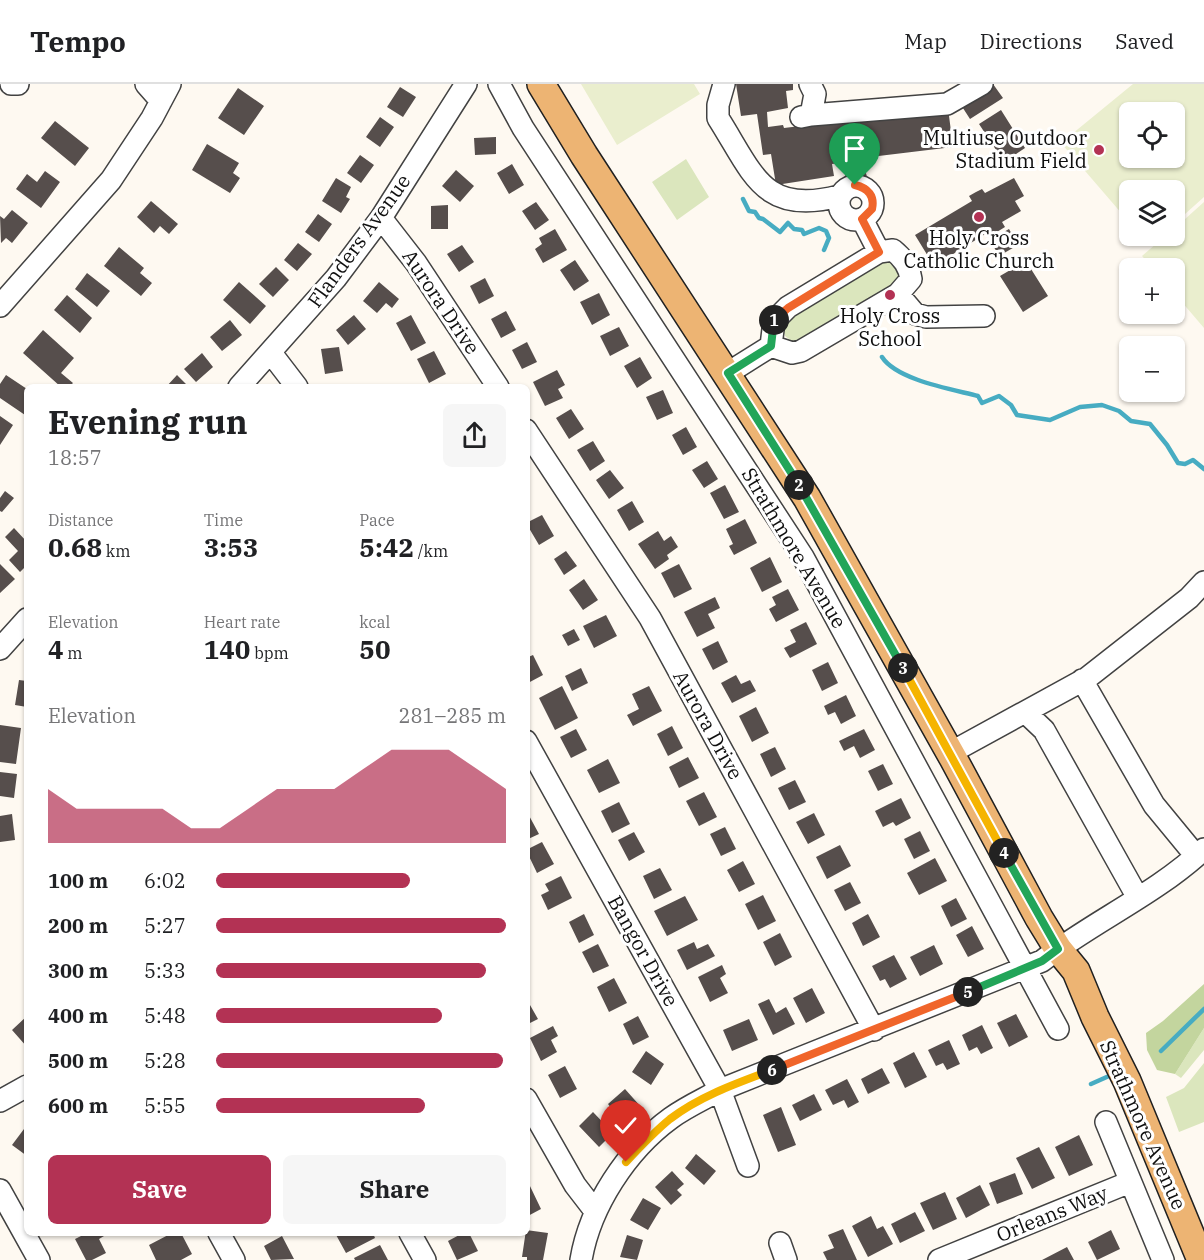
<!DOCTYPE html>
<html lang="en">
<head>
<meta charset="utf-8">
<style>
	:root { --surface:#fff; --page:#f6f6f6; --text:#202124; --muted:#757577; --line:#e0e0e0; --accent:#b33254 }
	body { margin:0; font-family:"IBM Plex Serif",serif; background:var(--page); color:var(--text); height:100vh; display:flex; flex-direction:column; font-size:22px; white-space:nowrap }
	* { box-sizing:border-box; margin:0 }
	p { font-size:20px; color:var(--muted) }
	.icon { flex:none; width:33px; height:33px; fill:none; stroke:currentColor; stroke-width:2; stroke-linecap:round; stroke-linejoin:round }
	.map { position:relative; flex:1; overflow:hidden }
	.details { position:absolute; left:24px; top:300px; width:506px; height:852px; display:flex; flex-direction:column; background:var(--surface); border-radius:9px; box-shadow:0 2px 4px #0004 }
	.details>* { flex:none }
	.fabs { position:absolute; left:1119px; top:18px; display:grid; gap:12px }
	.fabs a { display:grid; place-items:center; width:66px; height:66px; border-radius:9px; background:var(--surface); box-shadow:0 2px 4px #0004; font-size:30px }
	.pin { position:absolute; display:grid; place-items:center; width:51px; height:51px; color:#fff; margin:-62px -26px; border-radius:50% 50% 50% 0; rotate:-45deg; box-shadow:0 0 6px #0007 }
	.pin .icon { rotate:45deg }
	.km { position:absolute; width:30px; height:30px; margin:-15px; border-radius:50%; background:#222; color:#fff; font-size:16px; line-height:30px; text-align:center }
	.round { display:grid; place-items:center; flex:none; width:63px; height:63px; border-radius:9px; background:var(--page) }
	.overview { display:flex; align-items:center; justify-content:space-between; height:102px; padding:0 24px }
	h1 { font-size:33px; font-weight:700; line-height:45px }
	.metrics { display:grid; grid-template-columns:repeat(3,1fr); gap:9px; height:102px; padding:6px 24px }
	.metrics div { display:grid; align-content:center }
	.metrics b { font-size:26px; font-weight:700 }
	.metrics small { font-size:16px; font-weight:400 }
	.metrics p { font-size:16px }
	.chart { height:168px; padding:12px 24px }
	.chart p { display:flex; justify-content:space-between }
	.chart svg { width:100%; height:108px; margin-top:6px; fill:var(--accent); opacity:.7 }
	.primary-button { display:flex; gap:12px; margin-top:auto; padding:12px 24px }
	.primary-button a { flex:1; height:69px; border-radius:9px; background:var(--accent); color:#fff; font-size:24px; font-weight:700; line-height:69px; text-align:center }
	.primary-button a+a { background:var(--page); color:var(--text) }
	ul { padding:0 24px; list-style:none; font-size:20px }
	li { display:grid; grid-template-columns:96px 72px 1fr; align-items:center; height:45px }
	li i { height:15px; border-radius:8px; background:var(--accent) }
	header { display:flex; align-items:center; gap:36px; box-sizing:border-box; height:84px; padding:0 30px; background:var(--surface); border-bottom:2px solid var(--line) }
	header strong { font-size:28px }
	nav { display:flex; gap:33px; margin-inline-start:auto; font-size:21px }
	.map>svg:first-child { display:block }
</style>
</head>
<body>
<header>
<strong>Tempo</strong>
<nav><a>Map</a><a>Directions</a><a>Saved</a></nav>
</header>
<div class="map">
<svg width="1204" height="1176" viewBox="0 0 1204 1176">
	<rect width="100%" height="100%" fill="#fef9f1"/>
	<path fill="#dbe6bd" d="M 686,75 L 709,113 L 677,136 L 652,98 Z
		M 876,176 L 890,177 L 900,190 L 900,197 L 810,256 L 794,259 L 785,252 L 783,245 L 785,235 Z
		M 1204,944 L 1204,966 L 1181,994 L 1175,990 Z
		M 1204,979 L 1204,1038 L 1179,1048 L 1166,1013 L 1184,1004 Z"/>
	<path fill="#c3d59e" d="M 1204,900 L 1204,944 L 1175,990 L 1157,986 L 1147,966 L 1146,949 L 1163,937 Z"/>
	<path fill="#eaeece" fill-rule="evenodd" d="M 581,0 L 694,0 L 700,10 L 617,61 Z
		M 1133,0 L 1204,0 L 1204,113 L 1175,139 L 1174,106 L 1130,106 L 1129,138 L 1061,59 ZM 1130,28 L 1174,28 L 1174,74 L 1130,74 Z
		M 1204,118 L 1204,244 L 1175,210 L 1174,184 L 1153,184 L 1142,172 L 1165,152 L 1174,152 L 1175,144 Z"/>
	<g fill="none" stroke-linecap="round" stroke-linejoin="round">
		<path stroke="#47acc2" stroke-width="4.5" d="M 743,115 L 749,127 L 755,128 L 759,134 L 763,135 L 780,148 L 788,139 L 794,145 L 802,146 L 804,150 L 819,144 L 826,147 L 829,154 L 824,166
			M 882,273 C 897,296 951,305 978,312 L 982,319 L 999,312 L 1011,321 L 1017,331 L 1050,336 L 1080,323 L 1102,321 L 1119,327 L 1131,337 L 1150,340 L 1167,361 L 1178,379 L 1185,380 L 1193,376 L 1204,385
			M 1161,967 L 1204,925
			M 1091,1000 L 1109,992"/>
	</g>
	<path fill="#564e4c" d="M 736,0 L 793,0 L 793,6 L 786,7 L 788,24 L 767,28 L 768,43 L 783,41 L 784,44 L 948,24 L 953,63 L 862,74 L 867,93 L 845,93 L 848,78 L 832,80 L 834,92 L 776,101 L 771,70 L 763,71 L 757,30 L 741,32 Z
		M 993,0 L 1003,14 L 970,35 L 961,21 Z
		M 400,3 L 416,13 L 403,33 L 387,23 Z
		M 238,4 L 264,22 L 244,51 L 218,34 Z
		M 1001,26 L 1025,64 L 1004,78 L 979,40 Z
		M 380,33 L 394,43 L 380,63 L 366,53 Z
		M 55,37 L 89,64 L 75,82 L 41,54 Z
		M 496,53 L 496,70 L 475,71 L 474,54 Z
		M 207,60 L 239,79 L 233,89 L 240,94 L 230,109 L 192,86 Z
		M 360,71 L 374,81 L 361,99 L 347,89 Z
		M 512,80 L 524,101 L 509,110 L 497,89 Z
		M 456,86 L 474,102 L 460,118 L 442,102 Z
		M 45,87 L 60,98 L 41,124 L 16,105 L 27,90 L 37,98 Z
		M 336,94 L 351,103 L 346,113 L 350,115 L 341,129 L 322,117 Z
		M 1014,94 L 1024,112 L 1015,117 L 1021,127 L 1002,138 L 1005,143 L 992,151 L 990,147 L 934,182 L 915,151 L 972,117 L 969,112 L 976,108 L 982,105 L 985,109 Z
		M 151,117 L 178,140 L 169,150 L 160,142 L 154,149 L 137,133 Z
		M 536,118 L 549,136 L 535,146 L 522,127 Z
		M 448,121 L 448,145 L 431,145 L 431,122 Z
		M 12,126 L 28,139 L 12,159 L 6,154 L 1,159 L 0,132 L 4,135 Z
		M 318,130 L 332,140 L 319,158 L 305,148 Z
		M 555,145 L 567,166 L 543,179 L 535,165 L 542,160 L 539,154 Z
		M 1009,145 L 1018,161 L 999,172 L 990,156 Z
		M 298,159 L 312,170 L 297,187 L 284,176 Z
		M 462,161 L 474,178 L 459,188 L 447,170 Z
		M 119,163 L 144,184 L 140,189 L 152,199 L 141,212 L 104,182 Z
		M 575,176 L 589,197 L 574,207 L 560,186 Z
		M 1026,177 L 1048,212 L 1023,228 L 1000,192 Z
		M 276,183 L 289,196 L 273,213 L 259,200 Z
		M 87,189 L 110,207 L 97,223 L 75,205 Z
		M 485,194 L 494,212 L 479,220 L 470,202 Z
		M 239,198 L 266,222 L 250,240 L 223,216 Z
		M 379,198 L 399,215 L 392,224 L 386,219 L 377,229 L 363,217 Z
		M 599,209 L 610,231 L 592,241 L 580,218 Z
		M 67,211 L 92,234 L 80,249 L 54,226 Z
		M 506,227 L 516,246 L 501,254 L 491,235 Z
		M 354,231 L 366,245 L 348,261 L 336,246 Z
		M 411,231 L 426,259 L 411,267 L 396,239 Z
		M 230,236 L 242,251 L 222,267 L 210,253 Z
		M 619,243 L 629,262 L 610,272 L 600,252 Z
		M 43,246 L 74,274 L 61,289 L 73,299 L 69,303 L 61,303 L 23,269 Z
		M 527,258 L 537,278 L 522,285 L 512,266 Z
		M 339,263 L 343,287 L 325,290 L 321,265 Z
		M 434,267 L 446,290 L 429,299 L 417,275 Z
		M 202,269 L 213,283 L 196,298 L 184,285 Z
		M 640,273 L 652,294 L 637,304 L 624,282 Z
		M 557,286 L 565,301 L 558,305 L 563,314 L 545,322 L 533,298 Z
		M 6,291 L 27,305 L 27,327 L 25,331 L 0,314 L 0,300 Z
		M 177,291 L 189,303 L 166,303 Z
		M 663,306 L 673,329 L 657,336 L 646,313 Z
		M 571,325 L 584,345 L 569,355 L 556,334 Z
		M 0,332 L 13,341 L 0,361 Z
		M 686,343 L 697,363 L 683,371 L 672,351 Z
		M 593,357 L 605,377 L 590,387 L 577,366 Z
		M 707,377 L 718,395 L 704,404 L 692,386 Z
		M 610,386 L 624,404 L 609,415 L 596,396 Z
		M 725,401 L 739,428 L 724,435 L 710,409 Z
		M 5,407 L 14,414 L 2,428 L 0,427 L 0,414 Z
		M 632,417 L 644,438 L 629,447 L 617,426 Z
		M 542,431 L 554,452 L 539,461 L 526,439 Z
		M 745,435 L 757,459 L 734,471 L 729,462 L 733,460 L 726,445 Z
		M 14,444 L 27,458 L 27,481 L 20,488 L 9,476 L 18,467 L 5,453 Z
		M 658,447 L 664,457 L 671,452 L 678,463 L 667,471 L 669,475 L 655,485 L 638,460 Z
		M 566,467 L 577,482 L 564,491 L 554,475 Z
		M 770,473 L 782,498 L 762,508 L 750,484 Z
		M 0,480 L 15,495 L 0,509 Z
		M 679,480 L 692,505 L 674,514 L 661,489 Z
		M 584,495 L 598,516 L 583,526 L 569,506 Z
		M 788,505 L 799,526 L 776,538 L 769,525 L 776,521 L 772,513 Z
		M 715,513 L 720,524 L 708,530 L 715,544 L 697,553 L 684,528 Z
		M 606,531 L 617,552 L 594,564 L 583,542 Z
		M 806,538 L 817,560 L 790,574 L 784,564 L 796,558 L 790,546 Z
		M 574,545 L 580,556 L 568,562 L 562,551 Z
		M 718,557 L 728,578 L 713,586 L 702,565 Z
		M 533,571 L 543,591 L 528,599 L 526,574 Z
		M 828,578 L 838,599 L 822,607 L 812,586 Z
		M 581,584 L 588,599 L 572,607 L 565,592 Z
		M 736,591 L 741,600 L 750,596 L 756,607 L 732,619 L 721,599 Z
		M 19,596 L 27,597 L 27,623 L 15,621 Z
		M 562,602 L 578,634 L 555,646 L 539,614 Z
		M 649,602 L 662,627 L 633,642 L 627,631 L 639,625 L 632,610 Z
		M 846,611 L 856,632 L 841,640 L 835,628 L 828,631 L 824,622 Z
		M 756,623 L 769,649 L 752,658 L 739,632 Z
		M 0,641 L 21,644 L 16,680 L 0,678 Z
		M 672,642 L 683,664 L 668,672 L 657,650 Z
		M 576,645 L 587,666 L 571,674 L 560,653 Z
		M 864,645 L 875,666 L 860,674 L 854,662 L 844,667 L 839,657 Z
		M 775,663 L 786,685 L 771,693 L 760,670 Z
		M 688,673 L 699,694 L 679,704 L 669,683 Z
		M 608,675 L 620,699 L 599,709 L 587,686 Z
		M 883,680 L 893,700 L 878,707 L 868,687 Z
		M 0,688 L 17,690 L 14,714 L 0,712 Z
		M 795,696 L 806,718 L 789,726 L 778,704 Z
		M 704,708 L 717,733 L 699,742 L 686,717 Z
		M 901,714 L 911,734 L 896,742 L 893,738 L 883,743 L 875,727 Z
		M 619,718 L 630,740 L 612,749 L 601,727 Z
		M 526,726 L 539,750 L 526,756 Z
		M 814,729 L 825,751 L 808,760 L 796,738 Z
		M 12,730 L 15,756 L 0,758 L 0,732 Z
		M 725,743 L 736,765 L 721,772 L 710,750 Z
		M 920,747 L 930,767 L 914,775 L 904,755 Z
		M 634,748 L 645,768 L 629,777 L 618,756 Z
		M 542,758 L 554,780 L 537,789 L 526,766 Z
		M 840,761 L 851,782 L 827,795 L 816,773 Z
		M 935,774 L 947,797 L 919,811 L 907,789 Z
		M 743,777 L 755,800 L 739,808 L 727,786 Z
		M 660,784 L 672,806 L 654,815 L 643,792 Z
		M 561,792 L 572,814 L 548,826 L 541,811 L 549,807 L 545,800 Z
		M 850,798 L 861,819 L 845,827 L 834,806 Z
		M 763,811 L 776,837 L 758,846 L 745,820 Z
		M 685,812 L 698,836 L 667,852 L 654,827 Z
		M 956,814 L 967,835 L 951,843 L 941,822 Z
		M 584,830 L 594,851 L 579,859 L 569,838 Z
		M 868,830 L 880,853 L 863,862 L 852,839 Z
		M 972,842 L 984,865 L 968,873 L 956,851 Z
		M 780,849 L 792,873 L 775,882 L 763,858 Z
		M 694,858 L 697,865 L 708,860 L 715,872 L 687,886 L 677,866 Z
		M 598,860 L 609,882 L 593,889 L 582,868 Z
		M 934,861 L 943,880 L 920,892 L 910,873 Z
		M 894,871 L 907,895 L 890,904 L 885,895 L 880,897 L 872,882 Z
		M 722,881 L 726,890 L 720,894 L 728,909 L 710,918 L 698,893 Z
		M 614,894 L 627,919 L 609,928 L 597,903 Z
		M 812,904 L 825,929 L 806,939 L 793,914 Z
		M 526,914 L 538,935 L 526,941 Z
		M 769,915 L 776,929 L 786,923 L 795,940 L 773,951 L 758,920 Z
		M 1016,930 L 1028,953 L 1009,963 L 997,939 Z
		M 27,932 L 27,963 L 12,946 Z
		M 638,932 L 649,953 L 633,961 L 623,940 Z
		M 749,935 L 758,956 L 732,967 L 723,946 Z
		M 982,941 L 993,964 L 981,970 L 977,963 L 969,967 L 962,951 Z
		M 553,942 L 558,952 L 551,956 L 557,968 L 541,977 L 530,954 Z
		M 949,956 L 960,980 L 947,986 L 943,979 L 936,982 L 928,966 Z
		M 646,967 L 664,980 L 651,1001 L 632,988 Z
		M 914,968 L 927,993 L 905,1004 L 893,979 Z
		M 565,982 L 577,1005 L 560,1014 L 548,991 Z
		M 882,984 L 890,999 L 868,1010 L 861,995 Z
		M 847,995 L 859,1018 L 848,1024 L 844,1016 L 833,1021 L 825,1006 Z
		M 625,1005 L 641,1023 L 632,1030 L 629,1027 L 620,1035 L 608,1020 Z
		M 814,1010 L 822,1026 L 800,1037 L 792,1021 Z
		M 781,1023 L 796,1061 L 778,1068 L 763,1031 Z
		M 593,1028 L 613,1049 L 599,1063 L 579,1042 Z
		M 27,1041 L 27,1072 L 12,1061 Z
		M 1079,1051 L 1093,1081 L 1069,1092 L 1055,1063 Z
		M 1039,1063 L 1055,1094 L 1032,1105 L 1016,1074 Z
		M 696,1070 L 716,1087 L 704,1101 L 685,1084 Z
		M 672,1087 L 684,1100 L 677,1106 L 682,1111 L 671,1121 L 655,1103 Z
		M 1015,1089 L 1023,1110 L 997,1120 L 989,1099 Z
		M 529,1100 L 541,1125 L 526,1133 L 526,1101 Z
		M 980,1101 L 990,1121 L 966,1134 L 956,1114 Z
		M 945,1108 L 957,1135 L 933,1146 L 920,1119 Z
		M 643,1114 L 661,1124 L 648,1146 L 630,1136 Z
		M 915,1128 L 925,1147 L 900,1159 L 891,1140 Z
		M 871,1132 L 877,1145 L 883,1142 L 893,1160 L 868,1173 L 852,1142 Z
		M 843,1145 L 857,1176 L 827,1176 L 823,1168 L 834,1164 L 828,1151 Z
		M 526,1146 L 548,1149 L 543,1176 L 527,1176 L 527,1173 L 522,1173 Z
		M 1111,1146 L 1120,1165 L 1097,1176 L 1088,1158 Z
		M 87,1149 L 102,1149 L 104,1152 L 99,1155 L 106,1169 L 92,1176 L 86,1176 L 75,1155 Z
		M 172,1149 L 181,1149 L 192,1170 L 181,1176 L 156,1176 L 149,1161 Z
		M 335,1149 L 373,1149 L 375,1154 L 346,1169 Z
		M 463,1149 L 469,1149 L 478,1167 L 457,1176 L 448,1157 Z
		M 627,1151 L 643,1156 L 637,1176 L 620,1173 Z
		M 282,1152 L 294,1175 L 271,1176 L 264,1162 Z
		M 380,1161 L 388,1176 L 355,1176 L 354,1174 Z
		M 1067,1163 L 1074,1176 L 1042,1176 Z"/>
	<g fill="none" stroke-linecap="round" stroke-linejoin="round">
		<defs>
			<path id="minor" d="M 11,0 L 18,0
				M 146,0 L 161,17
				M 499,0 L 523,44 L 803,473 L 1058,945
				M 724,0 L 718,21 L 718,34 C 753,89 763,132 839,112
				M 811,31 L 947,20 L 982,0
				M 801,33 L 811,31 L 815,10 L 810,0
				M839 119a17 17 0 1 1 34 0a17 17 0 1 1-34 0Z
				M 381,134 L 416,179 L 498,303
				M 862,135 L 879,168
				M 898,210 L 915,230 L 926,233 L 984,232
				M 0,222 L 111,96 L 152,34 L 170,0
				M 271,269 L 297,303
				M 728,289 L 771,262 L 774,237 L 788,223 L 879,168 L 893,166 C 903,174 909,182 911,195 L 898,210 L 801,267 L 792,269 L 771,262
				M 239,303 L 336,194 L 381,134 L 466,0
				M 526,346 L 650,534 L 874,946
				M 0,565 L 27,535
				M 1082,596 L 1154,721 L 1196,772
				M 1025,628 L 1044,646 L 1138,814
				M 526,657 L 720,1006 L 748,1082
				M 950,669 L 1087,594 L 1189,514 L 1204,498
				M 526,1015 L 575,1101 L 595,1127
				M 0,1017 L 27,1002
				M 1106,1038 L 1163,1176
				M 0,1106 L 39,1176
				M 219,1149 L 234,1176
				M 410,1149 L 425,1176
				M 780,1159 L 786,1176
				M 581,1176 C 590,1122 627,1066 671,1034 C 686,1023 704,1015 720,1006 L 1042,877 C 1094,837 1156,810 1204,765
				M 939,1176 L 1130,1098"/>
			<path id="major" d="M 541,0 L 584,71 L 807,414 L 953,674 L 1039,834 L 1058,865 L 1076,887 L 1095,933 L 1127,997 L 1201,1176"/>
		</defs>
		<use href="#minor" stroke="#424242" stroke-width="24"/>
		<use href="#major" stroke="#202020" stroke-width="30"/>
		<use href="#minor" stroke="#fff" stroke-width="21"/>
		<use href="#major" stroke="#edb473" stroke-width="27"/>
	</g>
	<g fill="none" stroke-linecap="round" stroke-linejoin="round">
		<defs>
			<path id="split-1" d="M 774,236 L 788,224 L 879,168 L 862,135 L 872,125 C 875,112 868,104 855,101"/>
			<path id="split-2" d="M 774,236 L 771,262 L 728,289 L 799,401"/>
			<path id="split-3" d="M 799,401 L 903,584"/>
			<path id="split-4" d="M 903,584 L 1004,769"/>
			<path id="split-5" d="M 968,908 L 1042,877 L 1058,865 L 1004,769"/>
			<path id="split-6" d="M 772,986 L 968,908"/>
			<path id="split-7" d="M 626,1078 C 640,1063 654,1048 670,1035 C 700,1012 737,999 772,986"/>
		</defs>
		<use href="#split-1" stroke="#fff" stroke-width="12"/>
		<use href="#split-2" stroke="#fff" stroke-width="12"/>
		<use href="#split-3" stroke="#fff" stroke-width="12"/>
		<use href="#split-4" stroke="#fff" stroke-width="12"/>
		<use href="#split-5" stroke="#fff" stroke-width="12"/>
		<use href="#split-6" stroke="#fff" stroke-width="12"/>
		<use href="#split-7" stroke="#fff" stroke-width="12"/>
		<use href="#split-1" stroke="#f0652b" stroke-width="8"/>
		<use href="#split-2" stroke="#22a559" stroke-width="8"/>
		<use href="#split-3" stroke="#22a559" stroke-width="8"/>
		<use href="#split-4" stroke="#f5b400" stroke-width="8"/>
		<use href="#split-5" stroke="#22a559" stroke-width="8"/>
		<use href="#split-6" stroke="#f0652b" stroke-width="8"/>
		<use href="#split-7" stroke="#f5b400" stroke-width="8"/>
	</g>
	<g fill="#b33254" stroke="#fff" stroke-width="2">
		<circle cx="1099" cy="66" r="6"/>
		<circle cx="979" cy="133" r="6"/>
		<circle cx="890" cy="211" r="6"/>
	</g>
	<g text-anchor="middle" stroke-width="6" stroke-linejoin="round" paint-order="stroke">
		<g font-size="20" fill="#0f0f0f" stroke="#fff">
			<text x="1087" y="61" text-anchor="end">Multiuse Outdoor<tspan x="1087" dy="23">Stadium Field</tspan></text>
			<text x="979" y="161">Holy Cross<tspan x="979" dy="23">Catholic Church</tspan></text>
			<text x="890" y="239">Holy Cross<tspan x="890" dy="23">School</tspan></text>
		</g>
		<g font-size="20" fill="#0f0f0f" stroke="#fff">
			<text transform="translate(359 157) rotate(-54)" y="7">Flanders Avenue</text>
			<text transform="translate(441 218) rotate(56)" y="7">Aurora Drive</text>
			<text transform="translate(794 464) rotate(59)" y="7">Strathmore Avenue</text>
			<text transform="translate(708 641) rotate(61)" y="7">Aurora Drive</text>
			<text transform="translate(643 867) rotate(61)" y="7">Bangor Drive</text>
			<text transform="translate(1143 1041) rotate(66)" y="7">Strathmore Avenue</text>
			<text transform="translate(1052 1130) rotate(-22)" y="7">Orleans Way</text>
		</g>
	</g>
</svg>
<div class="fabs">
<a><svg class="icon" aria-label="locate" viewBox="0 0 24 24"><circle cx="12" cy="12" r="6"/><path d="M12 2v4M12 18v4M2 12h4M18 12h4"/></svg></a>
<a><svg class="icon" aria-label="layers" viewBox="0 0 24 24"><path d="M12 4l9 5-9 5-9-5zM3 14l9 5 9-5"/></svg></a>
<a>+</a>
<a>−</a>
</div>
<div class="pin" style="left:855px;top:101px;background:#1e9e55"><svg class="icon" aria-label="arrive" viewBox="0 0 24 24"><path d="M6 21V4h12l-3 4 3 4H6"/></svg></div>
<div class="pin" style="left:626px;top:1078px;background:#d93025"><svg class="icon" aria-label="check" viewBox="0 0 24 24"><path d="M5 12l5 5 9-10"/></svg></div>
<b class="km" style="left:774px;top:236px">1</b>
<b class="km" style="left:799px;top:401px">2</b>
<b class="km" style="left:903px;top:584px">3</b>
<b class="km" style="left:1004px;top:769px">4</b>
<b class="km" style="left:968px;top:908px">5</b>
<b class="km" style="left:772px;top:986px">6</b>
<section class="details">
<div class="overview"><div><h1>Evening run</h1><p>18:57</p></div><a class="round"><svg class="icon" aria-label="share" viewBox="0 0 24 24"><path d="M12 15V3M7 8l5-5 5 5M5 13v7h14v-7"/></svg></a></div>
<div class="metrics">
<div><p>Distance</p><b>0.68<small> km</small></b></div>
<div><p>Time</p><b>3:53</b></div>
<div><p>Pace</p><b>5:42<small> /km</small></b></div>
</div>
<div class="metrics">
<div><p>Elevation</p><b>4<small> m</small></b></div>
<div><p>Heart rate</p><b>140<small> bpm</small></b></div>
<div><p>kcal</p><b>50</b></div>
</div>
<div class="chart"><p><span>Elevation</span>281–285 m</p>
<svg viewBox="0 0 160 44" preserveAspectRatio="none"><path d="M0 44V22L10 30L20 30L30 30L40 30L50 38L60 38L70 30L80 22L90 22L100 22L110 14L120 6L130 6L140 6L150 14L160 22V44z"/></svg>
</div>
<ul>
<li><b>100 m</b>6:02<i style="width:67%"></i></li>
<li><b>200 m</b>5:27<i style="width:100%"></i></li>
<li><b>300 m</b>5:33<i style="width:93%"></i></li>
<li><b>400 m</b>5:48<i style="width:78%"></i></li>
<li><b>500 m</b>5:28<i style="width:99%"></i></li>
<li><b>600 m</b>5:55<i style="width:72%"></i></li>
</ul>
<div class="primary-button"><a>Save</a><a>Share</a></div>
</section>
</div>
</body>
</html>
